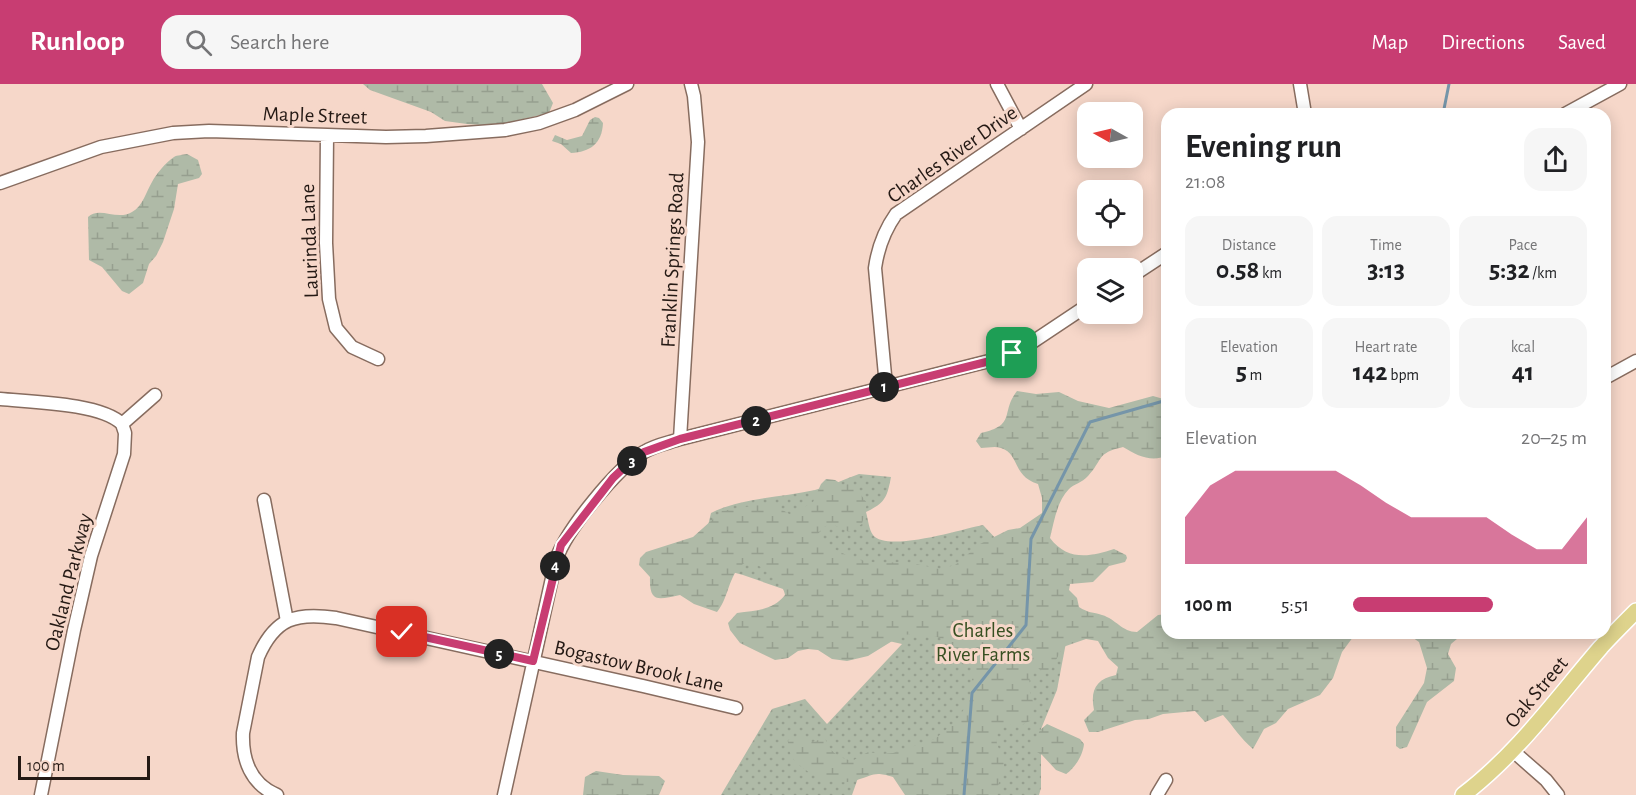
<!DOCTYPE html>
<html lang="en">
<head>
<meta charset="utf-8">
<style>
	:root { --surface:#fff; --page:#f6f6f6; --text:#202124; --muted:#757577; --accent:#c83d72 }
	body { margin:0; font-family:"Alegreya Sans",sans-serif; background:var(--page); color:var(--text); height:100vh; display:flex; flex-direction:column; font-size:22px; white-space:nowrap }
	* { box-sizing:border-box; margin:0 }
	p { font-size:20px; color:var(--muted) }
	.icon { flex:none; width:33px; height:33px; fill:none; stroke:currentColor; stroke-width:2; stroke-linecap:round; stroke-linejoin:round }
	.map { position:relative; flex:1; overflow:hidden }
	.panel { position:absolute; left:1161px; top:24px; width:450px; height:531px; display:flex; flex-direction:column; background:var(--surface); border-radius:18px; box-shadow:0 3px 15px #0003 }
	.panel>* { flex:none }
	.needle { width:39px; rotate:278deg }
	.controls { position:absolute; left:1077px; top:18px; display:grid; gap:12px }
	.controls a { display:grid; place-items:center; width:66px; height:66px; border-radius:12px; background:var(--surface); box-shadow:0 3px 15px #0003; font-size:30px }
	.scale { position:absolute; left:18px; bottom:15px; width:132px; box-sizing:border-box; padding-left:6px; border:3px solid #241914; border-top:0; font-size:16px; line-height:21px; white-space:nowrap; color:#241914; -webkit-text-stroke:4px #f6d7c9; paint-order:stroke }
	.pin { position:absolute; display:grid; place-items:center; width:51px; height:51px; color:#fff; margin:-26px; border-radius:12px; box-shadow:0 3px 9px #0006 }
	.km { position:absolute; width:30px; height:30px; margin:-15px; border-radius:50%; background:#222; color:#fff; font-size:16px; line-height:30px; text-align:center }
	.round { display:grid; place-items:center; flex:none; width:63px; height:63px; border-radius:18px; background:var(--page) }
	.overview { display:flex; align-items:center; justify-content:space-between; height:102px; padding:0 24px }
	h1 { font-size:33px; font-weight:700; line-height:45px }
	.metrics { display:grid; grid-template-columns:repeat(3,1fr); gap:9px; height:102px; padding:6px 24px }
	.metrics div { display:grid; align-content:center; border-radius:15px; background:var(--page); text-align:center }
	.metrics b { font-size:26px; font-weight:700 }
	.metrics small { font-size:16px; font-weight:400 }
	.metrics p { font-size:16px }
	.chart { height:168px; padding:12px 24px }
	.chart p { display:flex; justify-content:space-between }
	.chart svg { width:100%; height:108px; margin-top:6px; fill:var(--accent); opacity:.7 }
	ul { padding:0 24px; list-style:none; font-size:20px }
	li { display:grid; grid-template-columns:96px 72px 1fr; align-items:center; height:45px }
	li i { height:15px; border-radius:8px; background:var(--accent) }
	header { display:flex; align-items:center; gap:36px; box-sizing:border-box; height:84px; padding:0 30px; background:var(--accent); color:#fff }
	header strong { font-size:28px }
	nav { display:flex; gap:33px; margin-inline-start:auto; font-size:21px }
	.search { width:420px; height:54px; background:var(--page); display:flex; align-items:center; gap:15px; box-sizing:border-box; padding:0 21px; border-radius:18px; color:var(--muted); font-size:22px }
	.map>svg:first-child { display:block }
</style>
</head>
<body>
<header>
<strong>Runloop</strong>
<div class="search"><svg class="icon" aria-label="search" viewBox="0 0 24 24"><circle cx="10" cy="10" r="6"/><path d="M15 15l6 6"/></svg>Search here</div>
<nav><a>Map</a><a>Directions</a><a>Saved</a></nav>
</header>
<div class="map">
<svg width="1636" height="711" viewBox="0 0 1636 711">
	<defs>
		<pattern id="grass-dots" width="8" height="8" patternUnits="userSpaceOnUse" patternTransform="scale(1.5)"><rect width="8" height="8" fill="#afbaa7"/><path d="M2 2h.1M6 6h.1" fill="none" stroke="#969f8f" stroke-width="1.8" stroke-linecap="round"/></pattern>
		<pattern id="wetland-marsh" width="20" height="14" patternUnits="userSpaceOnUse" patternTransform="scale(1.5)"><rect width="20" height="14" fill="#afbaa7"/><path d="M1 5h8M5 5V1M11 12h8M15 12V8" fill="none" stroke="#969f8f"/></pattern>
	</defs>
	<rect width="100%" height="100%" fill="#f6d7c9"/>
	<path fill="url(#grass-dots)" d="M 859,390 L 891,393 C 887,414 885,419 866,428 C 868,435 869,446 873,451 C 887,469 962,445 983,441 L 1030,491 L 1072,527 L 1057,606 L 1041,645 L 1041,704 L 1039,711 L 953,711 L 909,672 L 858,694 L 852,711 L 721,711 L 772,625 L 805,615 L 827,640 L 902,560 L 800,537 L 783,505 L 743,491 L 699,479 L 711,429 C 743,413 780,414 815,406 C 830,402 845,395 859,390 Z"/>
	<path fill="url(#wetland-marsh)" d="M 363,0 L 542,0 L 553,19 L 549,29 L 495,42 L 467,40 L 445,37 L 431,28 L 370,6 Z
		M 595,33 L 599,34 L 603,39 C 602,60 590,68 571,69 L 561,60 L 552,57 L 555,51 L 567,56 L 582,52 L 590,36 Z
		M 187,70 L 198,76 L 202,90 L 199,94 L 178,100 L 174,125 L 163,158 L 156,172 L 149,180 L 143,199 L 129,210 L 122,207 L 102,183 L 89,176 L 88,133 C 99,122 117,137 132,128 C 143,122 146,108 152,98 C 156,90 166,78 174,73 C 177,71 183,71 187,70 Z
		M 1017,307 L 1036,310 L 1059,308 L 1078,317 L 1109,324 L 1153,312 L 1167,316 L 1167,372 C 1150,378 1138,372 1123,363 C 1096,369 1103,376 1088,392 C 1082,399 1074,400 1069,405 C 1057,417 1054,438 1050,454 C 1067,477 1090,473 1114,465 L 1126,471 L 1127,474 L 1125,478 L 1109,482 L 1093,498 L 1070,500 L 1069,506 L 1077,514 L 1079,523 C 1088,529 1093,528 1102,531 C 1116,535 1122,548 1137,548 L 1158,531 L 1167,530 L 1167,549 L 1356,549 L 1342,568 L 1333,594 L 1320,611 L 1288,625 L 1276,639 L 1264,645 L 1253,665 C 1240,654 1234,643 1223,631 L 1205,638 L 1195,627 L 1163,630 L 1149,635 L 1135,636 L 1098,648 L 1089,648 L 1084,636 L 1094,626 C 1090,606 1096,595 1116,591 L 1118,583 L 1108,574 L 1098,557 L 1086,555 L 1063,563 L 1050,587 L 1045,590 L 1037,583 L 1030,588 L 1029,605 L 1034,621 L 1030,637 L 1019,642 L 1004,640 L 996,647 C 994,662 1004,670 1004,681 C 1004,692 996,700 997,711 L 905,711 L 893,693 C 874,687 874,691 857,696 C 837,702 819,696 803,684 C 793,677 788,669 788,656 C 798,652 803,653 812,658 L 825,654 C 829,668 838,673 852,677 L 868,668 L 882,670 L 893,669 L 935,655 L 956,637 L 970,616 L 973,585 L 969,573 L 943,555 L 931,551 L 923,554 L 913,550 L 902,551 L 868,572 L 847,577 L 832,575 L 818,566 L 808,565 L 798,567 L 788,574 L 775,576 L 740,559 L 730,546 L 728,539 L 737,529 C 756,526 772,527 785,511 L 782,498 C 767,489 765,483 748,477 C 728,486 730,513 717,528 L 694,520 L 680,511 C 659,515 649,520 650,493 L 639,481 L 640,474 L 646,468 L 693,453 L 722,427 L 763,420 L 774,421 L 791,431 L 813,418 L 821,400 L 826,395 L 835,396 L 843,401 L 852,399 L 867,419 L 862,440 L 849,448 L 832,440 L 823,443 L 818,450 L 822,459 L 854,475 L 877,479 L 906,478 L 940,485 L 955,481 L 980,460 L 1008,446 L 1020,444 L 1042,429 L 1042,414 L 1038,400 C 1012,392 1020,370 1001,364 C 995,362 987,364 981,364 L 976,357 L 981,349 C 1017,341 1000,329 1017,307 Z
		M 1406,549 L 1464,549 L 1451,560 L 1448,570 L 1456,584 L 1454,597 L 1427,618 L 1407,663 L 1400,665 L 1396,662 L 1396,643 L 1424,599 L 1427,584 L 1419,558 Z
		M 1047,640 L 1080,655 L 1084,660 C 1083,671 1075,684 1066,690 L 1056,686 L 1042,671 L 1032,665 L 1040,646 Z
		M 596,687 L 623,691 L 659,692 L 665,697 L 659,711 L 583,711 L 585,693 Z"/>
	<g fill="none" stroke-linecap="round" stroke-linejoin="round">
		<path stroke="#7595a9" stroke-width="3" d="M 1443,30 L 1449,0
			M 964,711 L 972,609 L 1026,541 L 1031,455 L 1090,338 L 1167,316"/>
		<defs>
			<path id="minor" d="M 997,0 L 1021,45
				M 1300,0 L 1305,30
				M 1565,30 L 1620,0
				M 327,51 L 326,159 L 329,215 L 336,244 L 352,263 L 378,275
				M 0,99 L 101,63 L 173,49 L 209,47 L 386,53 L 426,52 L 505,46 L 539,39 L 575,26 L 627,0
				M 1132,192 L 1167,169
				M 1605,294 L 1636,277
				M 886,302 L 875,184 C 878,163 884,147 896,130 L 1086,0
				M 0,315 C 30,318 101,319 122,340
				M 680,355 L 698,58 L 694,12 L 691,0
				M 264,416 L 287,537
				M 1513,667 L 1546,696 L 1558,711
				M 41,711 L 74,546 L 91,472 L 124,370 L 125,349 L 122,340 L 155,311
				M 277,711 C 251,700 242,676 243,649 L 258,573 C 275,534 296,528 336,534 L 643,602 L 736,624
				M 504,711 L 556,476 C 566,446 617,384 644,368 C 655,361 668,359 680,355 L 997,275 L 1028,261 L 1088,221
				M 1157,711 L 1166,696"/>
			<path id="major" d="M 1463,711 C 1517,670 1557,614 1601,563 C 1612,551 1624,539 1636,527"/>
		</defs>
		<use href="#minor" stroke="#876c5f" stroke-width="15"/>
		<use href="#major" stroke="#fff" stroke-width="18"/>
		<use href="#minor" stroke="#fff" stroke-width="12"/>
		<use href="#major" stroke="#ded38c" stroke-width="15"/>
	</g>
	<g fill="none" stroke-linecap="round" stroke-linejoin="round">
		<defs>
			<path id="route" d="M 402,548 L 533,577 L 561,461 L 613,394 L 630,378 L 644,368 L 680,355 L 998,275 L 1012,269"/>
		</defs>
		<use href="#route" stroke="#fff" stroke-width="12"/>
		<use href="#route" stroke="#c83d72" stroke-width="8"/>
	</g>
	<g text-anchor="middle" stroke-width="6" stroke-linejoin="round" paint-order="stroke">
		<g font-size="21" fill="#241914" stroke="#f6d7c9">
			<text transform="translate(315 31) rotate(2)" y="7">Maple Street</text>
			<text transform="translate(952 70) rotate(-35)" y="7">Charles River Drive</text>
			<text transform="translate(309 157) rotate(-92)" y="7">Laurinda Lane</text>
			<text transform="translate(672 176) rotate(-87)" y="7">Franklin Springs Road</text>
			<text transform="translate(68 498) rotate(-76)" y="7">Oakland Parkway</text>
			<text transform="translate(639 582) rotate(13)" y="7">Bogastow Brook Lane</text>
			<text transform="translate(1536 608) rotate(-50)" y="7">Oak Street</text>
		</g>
		<g font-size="21" fill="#385022" stroke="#f6d7c9">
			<text x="983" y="553">Charles<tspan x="983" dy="24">River Farms</tspan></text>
		</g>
	</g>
</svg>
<div class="controls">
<a><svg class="needle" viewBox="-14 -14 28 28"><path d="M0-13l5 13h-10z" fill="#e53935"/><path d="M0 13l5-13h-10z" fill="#757577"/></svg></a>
<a><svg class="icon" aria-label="locate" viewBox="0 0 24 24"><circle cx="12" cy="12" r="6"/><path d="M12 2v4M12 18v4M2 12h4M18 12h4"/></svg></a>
<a><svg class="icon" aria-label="layers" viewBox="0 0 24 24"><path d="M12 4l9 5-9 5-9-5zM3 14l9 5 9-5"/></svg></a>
</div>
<div class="scale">100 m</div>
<div class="pin" style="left:1012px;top:269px;background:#1e9e55"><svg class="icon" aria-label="arrive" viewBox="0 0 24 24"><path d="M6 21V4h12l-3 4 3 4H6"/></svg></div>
<div class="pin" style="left:402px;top:548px;background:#d93025"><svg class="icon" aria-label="check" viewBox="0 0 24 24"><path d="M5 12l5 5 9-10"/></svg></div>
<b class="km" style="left:884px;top:303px">1</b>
<b class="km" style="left:756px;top:337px">2</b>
<b class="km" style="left:632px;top:377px">3</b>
<b class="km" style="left:555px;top:482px">4</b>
<b class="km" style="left:499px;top:570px">5</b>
<section class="panel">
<div class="overview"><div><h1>Evening run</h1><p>21:08</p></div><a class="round"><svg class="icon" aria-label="share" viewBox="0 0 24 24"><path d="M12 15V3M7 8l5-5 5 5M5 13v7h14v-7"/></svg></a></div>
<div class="metrics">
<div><p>Distance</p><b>0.58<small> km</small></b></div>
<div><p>Time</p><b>3:13</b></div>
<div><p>Pace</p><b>5:32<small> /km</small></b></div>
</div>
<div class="metrics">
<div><p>Elevation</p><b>5<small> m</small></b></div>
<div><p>Heart rate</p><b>142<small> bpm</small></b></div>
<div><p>kcal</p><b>41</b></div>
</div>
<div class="chart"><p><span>Elevation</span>20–25 m</p>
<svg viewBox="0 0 160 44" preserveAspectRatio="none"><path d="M0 44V25L10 12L20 6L30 6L40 6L50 6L60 6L70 12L80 19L90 25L100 25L110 25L120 25L130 32L140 38L150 38L160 25V44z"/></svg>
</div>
<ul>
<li><b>100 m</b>5:51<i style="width:60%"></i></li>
</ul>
</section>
</div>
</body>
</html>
